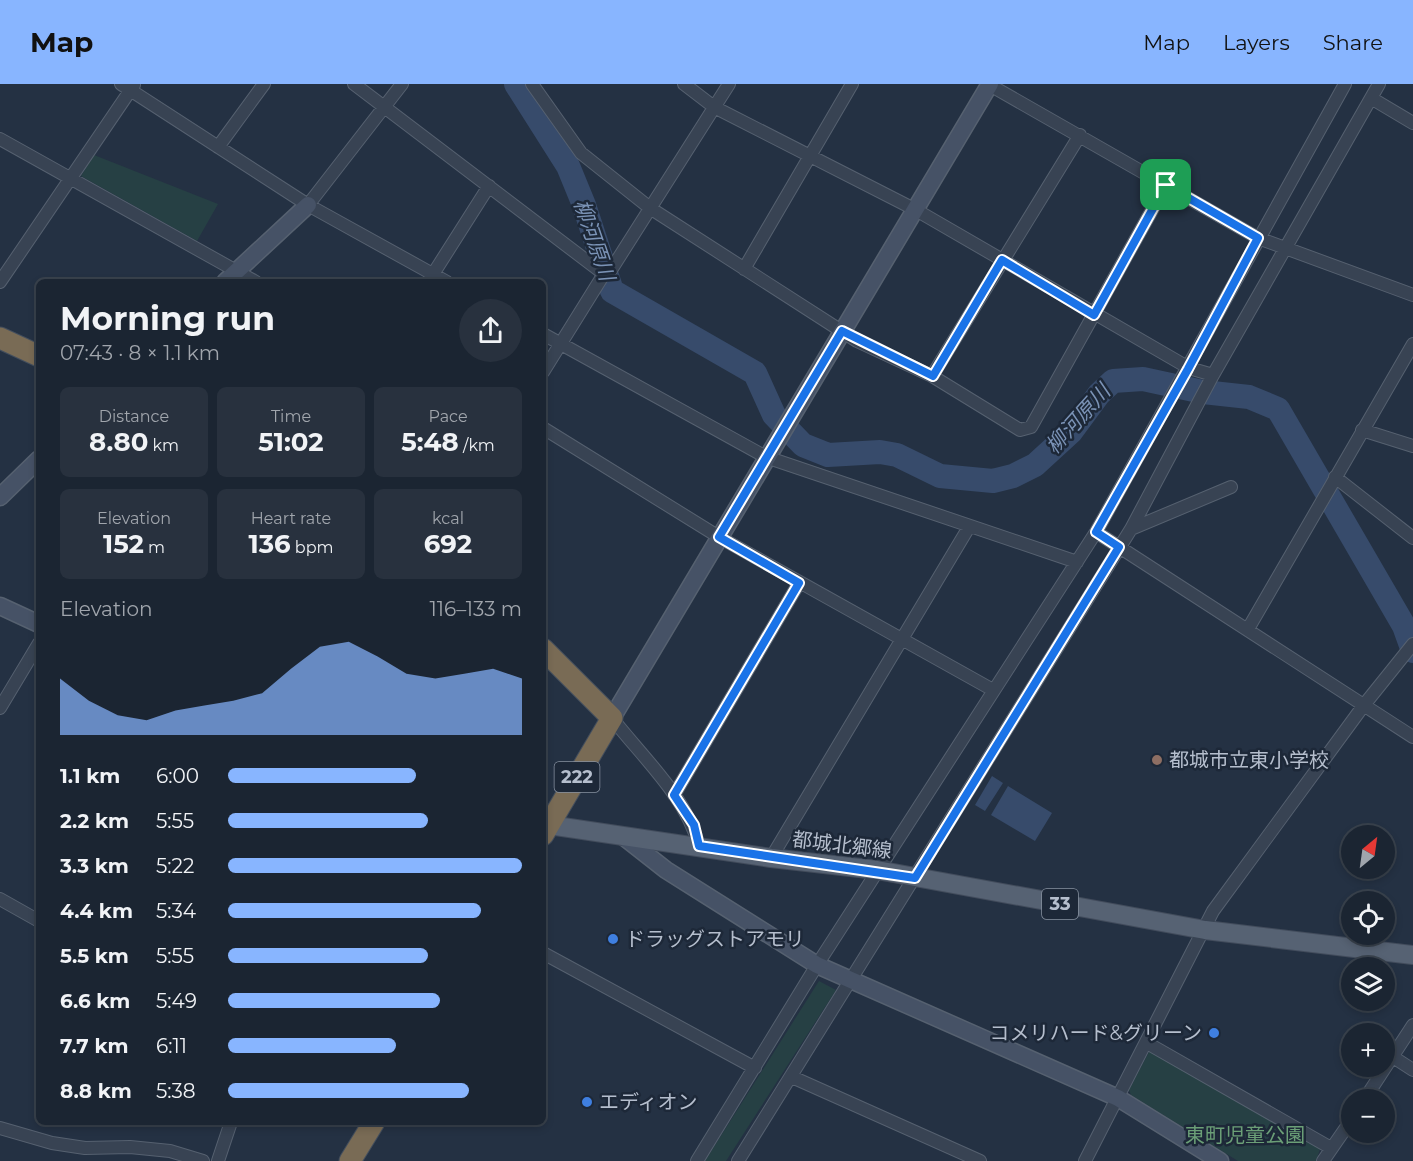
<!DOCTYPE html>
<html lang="en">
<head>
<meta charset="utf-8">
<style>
	:root { --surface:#1b2532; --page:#28313e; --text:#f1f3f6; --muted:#a0a5ac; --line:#39424d; --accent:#88b5ff }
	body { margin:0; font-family:Montserrat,"Noto Sans JP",sans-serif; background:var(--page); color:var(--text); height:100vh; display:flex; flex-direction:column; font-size:22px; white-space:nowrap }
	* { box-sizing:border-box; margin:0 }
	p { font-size:20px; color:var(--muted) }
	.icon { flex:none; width:33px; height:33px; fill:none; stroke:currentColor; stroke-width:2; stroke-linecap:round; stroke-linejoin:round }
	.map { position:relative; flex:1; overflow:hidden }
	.drawer { position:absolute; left:36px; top:195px; width:510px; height:846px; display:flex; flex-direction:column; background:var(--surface); border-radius:9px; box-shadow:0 3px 9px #0003,0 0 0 2px var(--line) }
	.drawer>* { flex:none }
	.needle { width:39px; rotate:29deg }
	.fabs { position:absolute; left:1341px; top:741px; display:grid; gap:12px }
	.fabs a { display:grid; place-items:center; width:54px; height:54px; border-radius:50%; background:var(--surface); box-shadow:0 3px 9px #0003,0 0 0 2px var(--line); font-size:30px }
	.pin { position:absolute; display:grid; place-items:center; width:51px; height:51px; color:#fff; margin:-26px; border-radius:12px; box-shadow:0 3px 9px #0006 }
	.round { display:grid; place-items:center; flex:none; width:63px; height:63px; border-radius:32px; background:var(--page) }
	.summary { display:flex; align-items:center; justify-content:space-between; height:102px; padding:0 24px }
	h1 { font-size:33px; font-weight:700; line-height:45px }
	.stats { display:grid; grid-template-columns:repeat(3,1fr); gap:9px; height:102px; padding:6px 24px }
	.stats div { display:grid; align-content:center; border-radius:9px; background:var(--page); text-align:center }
	.stats b { font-size:26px; font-weight:700 }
	.stats small { font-size:16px; font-weight:400 }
	.stats p { font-size:16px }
	.chart { height:168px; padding:12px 24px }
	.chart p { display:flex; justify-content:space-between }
	.chart svg { width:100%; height:108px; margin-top:6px; fill:var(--accent); opacity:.7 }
	ul { padding:0 24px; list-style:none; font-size:20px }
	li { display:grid; grid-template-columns:96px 72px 1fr; align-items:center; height:45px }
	li i { height:15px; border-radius:8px; background:var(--accent) }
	header { display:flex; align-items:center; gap:36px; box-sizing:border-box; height:84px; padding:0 30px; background:var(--accent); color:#111 }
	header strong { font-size:28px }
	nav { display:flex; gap:33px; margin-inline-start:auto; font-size:21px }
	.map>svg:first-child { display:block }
</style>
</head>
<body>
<header>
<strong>Map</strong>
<nav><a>Map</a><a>Layers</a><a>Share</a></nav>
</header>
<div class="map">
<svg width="1413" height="1077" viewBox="0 0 1413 1077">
	<rect width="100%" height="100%" fill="#243143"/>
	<path fill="#264044" d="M 94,71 L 218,120 L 197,157 L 81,92 Z
		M 819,897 L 836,906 L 726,1077 L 705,1077 Z
		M 1154,966 L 1320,1065 L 1316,1077 L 1238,1077 L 1131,1011 L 1129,1006 L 1149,968 Z"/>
	<path fill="#374b6b" d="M 992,692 L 1003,699 L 985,727 L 975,721 Z
		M 1008,702 L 1052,729 L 1035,757 L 991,731 Z"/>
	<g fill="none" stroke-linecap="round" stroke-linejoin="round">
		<path stroke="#374b6b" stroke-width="24" d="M 516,0 L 568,82 L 584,121 L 612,207 L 755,289 L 774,331 L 803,361 L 828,371 L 880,368 L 897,371 L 940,392 L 993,397 L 1013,392 L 1035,381 L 1071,348 L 1099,310 L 1113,297 L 1143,295 L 1203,308 L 1249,313 L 1278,325 L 1404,542 L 1413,567"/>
		<defs>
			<path id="street" d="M 121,0 L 308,121 L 447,198
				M 354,0 L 604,190
				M 532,0 L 581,69 L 650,124 L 857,257 L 932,292 L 1020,346 L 1031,343 L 1166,101
				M 684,0 L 714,23 L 916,126 L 1189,284 L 1213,291
				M 988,0 L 1258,154 L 1413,211
				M 1371,14 L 1413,39
				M 0,55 L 256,198
				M 218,63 L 264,0
				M 308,121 L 402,0
				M 744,185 L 852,0
				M 0,198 L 134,1
				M 428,198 L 489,102
				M 543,250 L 766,373 L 1077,478
				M 543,288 L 604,190 L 611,186 L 729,0
				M 932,292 L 1080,51
				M 543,344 L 719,453 L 993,606
				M 1362,346 L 1413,362
				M 1335,393 L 1413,454
				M 1131,445 L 1231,403
				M 1096,448 L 1413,653
				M 1248,545 L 1413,260
				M 0,624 L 39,559
				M 612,634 C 643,674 686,712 699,762
				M 674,711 L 799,499
				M 771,774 L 969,443
				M 0,815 L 39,837
				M 543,869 L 755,984
				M 1147,959 L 1331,1064
				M 1393,973 L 1413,986
				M 792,993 L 980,1077
				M 1364,1016 L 1413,941
				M 0,1044 L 52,1059 L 85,1064 L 130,1063 L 170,1067 L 203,1077
				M 218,1077 L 231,1038
				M 697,1077 L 817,881 L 1096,448 L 1345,0
				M 738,1077 L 1131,445 L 1213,291 L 1379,0
				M 1085,1077 L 1213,827 L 1364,621 L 1413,560
				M 1323,1077 L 1352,1035"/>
			<path id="secondary" d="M 225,198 L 308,121
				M 0,413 L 39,375
				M 0,522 L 39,540
				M 612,634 L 990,0
				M 624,753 L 666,786 L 817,881 L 1118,1014 L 1220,1077"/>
			<path id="primary" d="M 549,741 L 771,774 L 877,786 L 1205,846 L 1413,871"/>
			<path id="highway" d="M 0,254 L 39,272
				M 543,565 L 612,634 L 543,751
				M 350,1077 L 374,1038"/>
		</defs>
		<use href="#street" stroke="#566170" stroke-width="14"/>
		<use href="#secondary" stroke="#566170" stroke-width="19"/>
		<use href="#primary" stroke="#424c5c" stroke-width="20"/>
		<use href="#highway" stroke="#434e5d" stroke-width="23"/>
		<use href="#street" stroke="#384353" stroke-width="12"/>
		<use href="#secondary" stroke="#465266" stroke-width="16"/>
		<use href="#primary" stroke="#566273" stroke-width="18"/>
		<use href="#highway" stroke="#796b55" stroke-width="21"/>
	</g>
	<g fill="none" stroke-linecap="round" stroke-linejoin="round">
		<defs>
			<path id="route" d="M 1166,101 L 1258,154 L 1188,285 L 1096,448 L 1119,463 L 915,794 L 699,762 L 694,741 L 674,711 L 799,499 L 719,453 L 842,247 L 933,292 L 1002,176 L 1094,231 Z"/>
		</defs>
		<use href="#route" stroke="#fff" stroke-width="12"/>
		<use href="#route" stroke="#1a73e8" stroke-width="8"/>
	</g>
	<circle fill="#8d6e63" stroke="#1d2838" stroke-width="2" cx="1157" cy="676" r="6"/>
	<g fill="#3f7fe0" stroke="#1d2838" stroke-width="2">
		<circle cx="613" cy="855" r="6"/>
		<circle cx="1214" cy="949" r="6"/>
		<circle cx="587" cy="1018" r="6"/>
	</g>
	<g text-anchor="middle" stroke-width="5" stroke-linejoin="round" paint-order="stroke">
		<g fill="#1d2838" stroke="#8791a0" stroke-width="1.5">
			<rect x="554.5" y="678" width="45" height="30" rx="4.5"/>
			<rect x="1042" y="805" width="36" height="30" rx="4.5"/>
		</g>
		<g font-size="18" font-weight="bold" fill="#b5becd">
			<text x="577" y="699">222</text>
			<text x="1060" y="826">33</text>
		</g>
		<g font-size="20" fill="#b5becd" stroke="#1d2838" text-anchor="start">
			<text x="1169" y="683">都城市立東小学校</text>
			<text x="625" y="862">ドラッグストアモリ</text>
			<text x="1202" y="956" text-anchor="end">コメリハード&amp;グリーン</text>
			<text x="599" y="1025">エディオン</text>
		</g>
		<g font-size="20" fill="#b5becd" stroke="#1d2838">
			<text transform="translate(842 761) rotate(7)" y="7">都城北郷線</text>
		</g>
		<g font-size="20" fill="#6b9f77" stroke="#1d2838">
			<text x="1245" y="1058">東町児童公園</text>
		</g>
		<g font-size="21" font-style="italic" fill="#7b93b6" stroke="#1d2838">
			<text transform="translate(594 156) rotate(71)" y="7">柳河原川</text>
			<text transform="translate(1078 335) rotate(-48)" y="7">柳河原川</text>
		</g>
	</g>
</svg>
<div class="fabs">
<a><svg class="needle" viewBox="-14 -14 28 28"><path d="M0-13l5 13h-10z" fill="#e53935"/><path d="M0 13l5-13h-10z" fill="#a0a5ac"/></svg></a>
<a><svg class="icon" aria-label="locate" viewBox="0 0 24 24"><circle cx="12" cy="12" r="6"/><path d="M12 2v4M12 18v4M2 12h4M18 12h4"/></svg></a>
<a><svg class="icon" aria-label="layers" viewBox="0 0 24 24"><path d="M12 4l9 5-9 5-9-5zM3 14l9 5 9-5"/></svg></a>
<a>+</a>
<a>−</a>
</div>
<div class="pin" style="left:1166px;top:101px;background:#1e9e55"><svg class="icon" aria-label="arrive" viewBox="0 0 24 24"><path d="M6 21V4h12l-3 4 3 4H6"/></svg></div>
<section class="drawer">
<div class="summary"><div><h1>Morning run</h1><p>07:43 · 8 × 1.1 km</p></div><a class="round"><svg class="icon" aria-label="share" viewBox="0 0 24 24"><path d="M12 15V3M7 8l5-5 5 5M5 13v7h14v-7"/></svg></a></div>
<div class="stats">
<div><p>Distance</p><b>8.80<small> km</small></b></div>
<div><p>Time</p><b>51:02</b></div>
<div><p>Pace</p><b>5:48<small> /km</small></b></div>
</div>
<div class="stats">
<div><p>Elevation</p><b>152<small> m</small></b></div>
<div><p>Heart rate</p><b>136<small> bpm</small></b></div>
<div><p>kcal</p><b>692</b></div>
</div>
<div class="chart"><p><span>Elevation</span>116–133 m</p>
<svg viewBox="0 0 160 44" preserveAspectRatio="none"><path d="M0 44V21L10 30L20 36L30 38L40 34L50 32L60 30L70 27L80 17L90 8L100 6L110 12L120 19L130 21L140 19L150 17L160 21V44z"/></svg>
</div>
<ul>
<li><b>1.1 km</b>6:00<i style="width:64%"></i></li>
<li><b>2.2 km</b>5:55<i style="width:68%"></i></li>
<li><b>3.3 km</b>5:22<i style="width:100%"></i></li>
<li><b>4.4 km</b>5:34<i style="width:86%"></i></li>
<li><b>5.5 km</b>5:55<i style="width:68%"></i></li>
<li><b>6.6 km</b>5:49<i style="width:72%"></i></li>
<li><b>7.7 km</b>6:11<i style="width:57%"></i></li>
<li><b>8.8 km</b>5:38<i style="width:82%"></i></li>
</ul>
</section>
</div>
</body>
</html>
